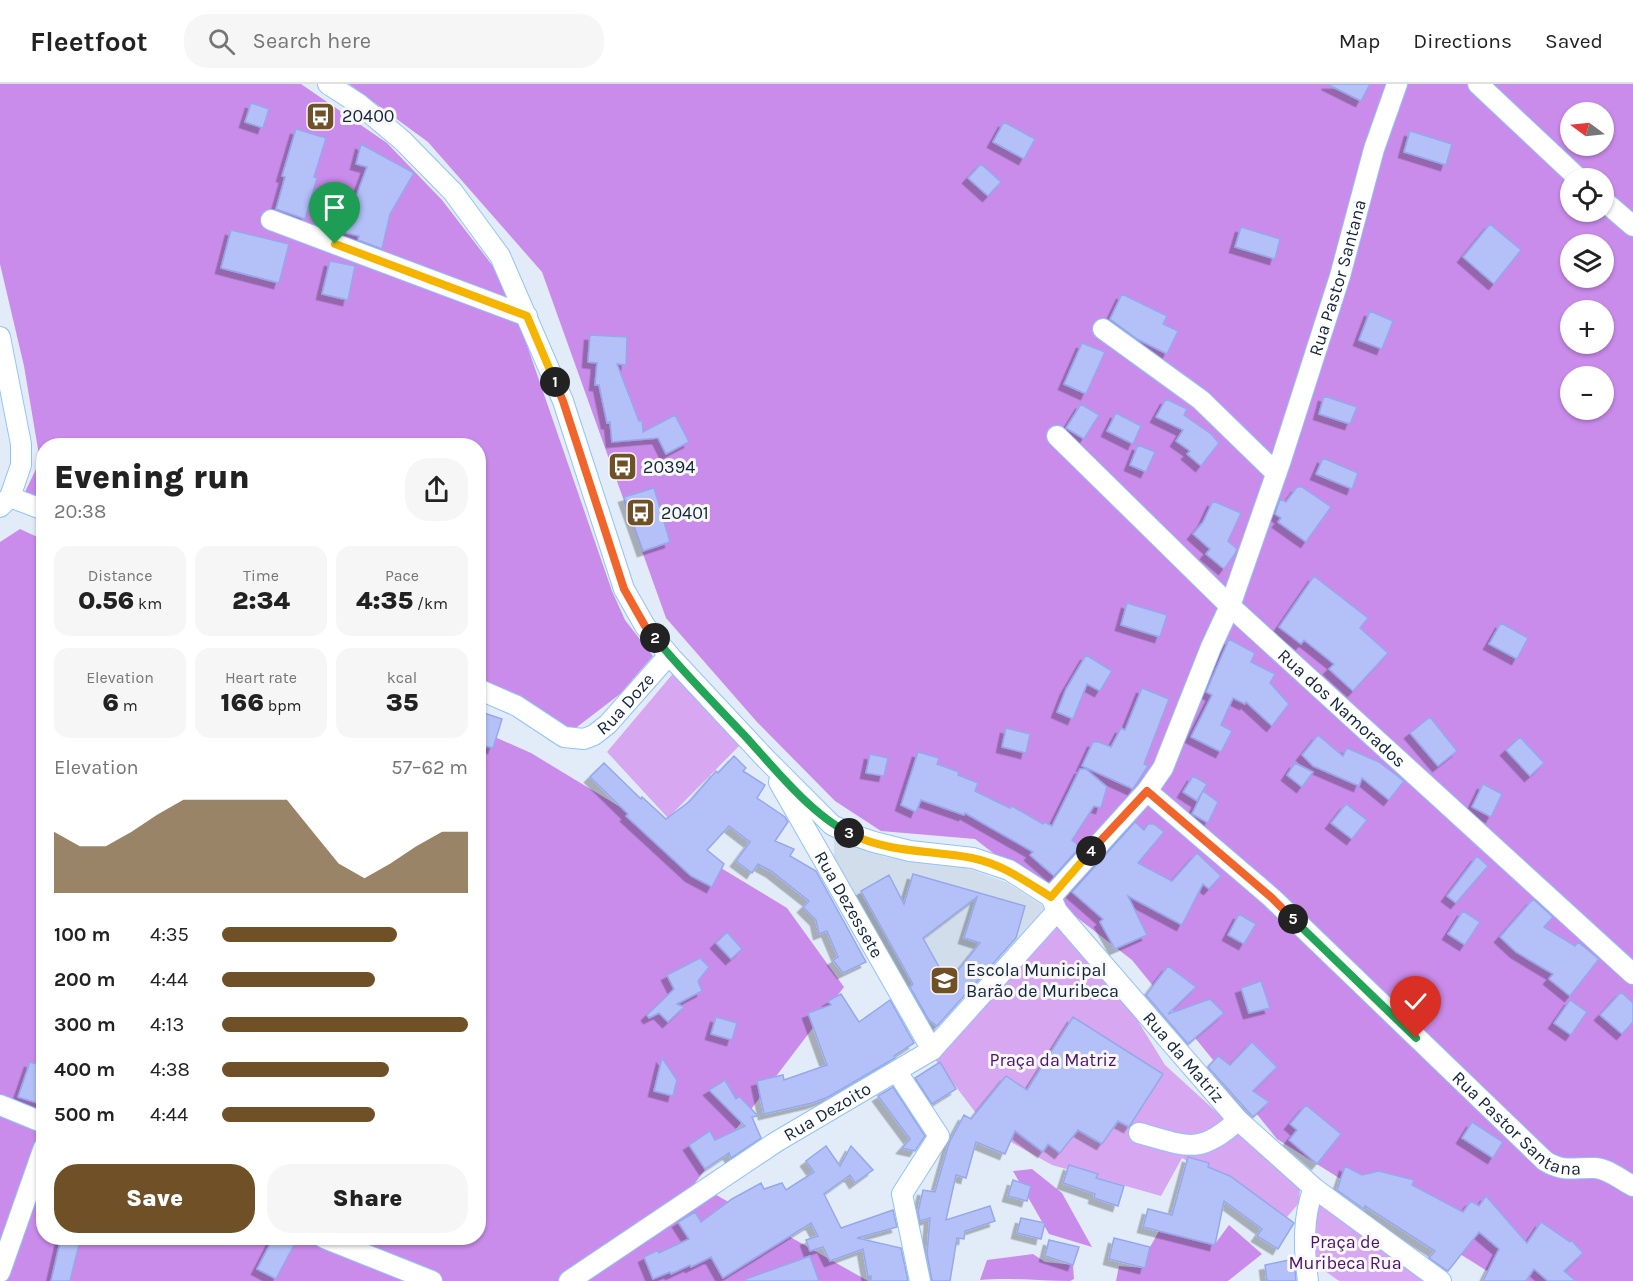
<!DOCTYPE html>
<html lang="en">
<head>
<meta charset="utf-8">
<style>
	:root { --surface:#fff; --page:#f6f6f6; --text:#222; --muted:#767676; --line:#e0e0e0; --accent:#705127 }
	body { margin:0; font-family:Karla,sans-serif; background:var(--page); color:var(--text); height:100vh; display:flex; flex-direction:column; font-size:22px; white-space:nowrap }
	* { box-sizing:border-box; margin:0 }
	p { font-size:20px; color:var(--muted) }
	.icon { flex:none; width:33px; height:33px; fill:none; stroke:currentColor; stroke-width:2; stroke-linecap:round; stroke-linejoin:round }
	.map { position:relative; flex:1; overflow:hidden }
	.sheet { position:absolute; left:36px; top:354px; width:450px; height:807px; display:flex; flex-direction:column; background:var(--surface); border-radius:24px; box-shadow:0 2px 4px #0004 }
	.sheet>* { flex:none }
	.needle { width:39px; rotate:285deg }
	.fabs { position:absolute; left:1560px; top:18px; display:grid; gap:12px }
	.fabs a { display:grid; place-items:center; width:54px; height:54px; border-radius:50%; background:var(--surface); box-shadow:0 2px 4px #0004; font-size:30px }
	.pin { position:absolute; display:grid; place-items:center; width:51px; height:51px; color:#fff; margin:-62px -26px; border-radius:50% 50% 50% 0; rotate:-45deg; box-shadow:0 0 6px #0007 }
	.pin .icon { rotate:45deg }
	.km { position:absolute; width:30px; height:30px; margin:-15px; border-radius:50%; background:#222; color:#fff; font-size:16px; line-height:30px; text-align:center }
	.round { display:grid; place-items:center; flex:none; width:63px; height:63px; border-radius:24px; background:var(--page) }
	.head { display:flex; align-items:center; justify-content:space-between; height:102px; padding:0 18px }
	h1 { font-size:33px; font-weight:800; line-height:45px }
	.figures { display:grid; grid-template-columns:repeat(3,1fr); gap:9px; height:102px; padding:6px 18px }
	.figures div { display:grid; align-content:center; border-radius:15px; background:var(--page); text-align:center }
	.figures b { font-size:26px; font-weight:800 }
	.figures small { font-size:16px; font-weight:400 }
	.figures p { font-size:16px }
	.chart { height:168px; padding:12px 18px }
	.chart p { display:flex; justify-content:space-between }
	.chart svg { width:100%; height:108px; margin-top:6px; fill:var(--accent); opacity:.7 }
	.button { display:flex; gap:12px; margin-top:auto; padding:12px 18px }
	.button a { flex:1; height:69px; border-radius:24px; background:var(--accent); color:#fff; font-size:24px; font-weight:800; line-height:69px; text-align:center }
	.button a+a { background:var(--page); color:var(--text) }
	ul { padding:0 18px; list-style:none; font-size:20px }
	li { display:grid; grid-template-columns:96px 72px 1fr; align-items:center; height:45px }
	li i { height:15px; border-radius:8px; background:var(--accent) }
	header { display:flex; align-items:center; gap:36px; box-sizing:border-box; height:84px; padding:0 30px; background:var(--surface); border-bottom:2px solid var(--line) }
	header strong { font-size:28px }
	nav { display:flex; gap:33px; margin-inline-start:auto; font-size:21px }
	.search { width:420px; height:54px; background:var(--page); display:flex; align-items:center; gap:15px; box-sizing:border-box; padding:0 21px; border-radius:24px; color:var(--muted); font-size:22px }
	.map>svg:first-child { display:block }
</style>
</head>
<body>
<header>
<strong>Fleetfoot</strong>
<div class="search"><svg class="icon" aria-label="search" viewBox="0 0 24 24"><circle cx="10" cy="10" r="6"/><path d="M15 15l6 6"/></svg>Search here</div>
<nav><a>Map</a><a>Directions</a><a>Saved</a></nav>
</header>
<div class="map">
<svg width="1633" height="1197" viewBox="0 0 1633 1197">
	<defs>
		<filter id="shadow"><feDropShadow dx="-5.5" dy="5.5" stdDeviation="0" flood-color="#0004"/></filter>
	</defs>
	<rect width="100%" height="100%" fill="#e2ecf8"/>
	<path fill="#d2ddeb" d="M 834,747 L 885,773 L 956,780 L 1008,799 L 1042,821 L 1049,832 L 934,960 L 834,778 Z"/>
	<path fill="#d7a7f1" d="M 676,586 L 741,660 L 668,734 L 607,668 Z
		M 1054,841 L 1089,869 L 1133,929 L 1165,981 L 1300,1104 L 1299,1119 L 1287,1133 L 1182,1074 L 1161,1112 L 1052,1081 L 988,1045 L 931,970 Z
		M 1313,1112 L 1430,1197 L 1339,1197 L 1308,1175 Z"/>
	<path fill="#ca8ceb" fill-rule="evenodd" d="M 0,0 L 301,0 L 387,59 L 442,116 L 499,190 L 520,241 L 612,507 L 625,536 L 653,572 L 620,610 L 564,653 L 521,612 L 479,595 L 478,362 L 44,362 L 43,418 L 24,410 L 40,377 L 24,282 L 0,180 Z
		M 349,0 L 1633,0 L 1633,1197 L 1503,1197 L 1277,1055 L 1132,876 L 975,755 L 881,747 L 835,717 L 757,638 L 666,534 L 542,188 L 428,58 ZM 1570,28 L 1604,28 L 1604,62 L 1570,62 ZM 1570,94 L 1604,94 L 1604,128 L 1570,128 ZM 1570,160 L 1604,160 L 1604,194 L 1570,194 ZM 1570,226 L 1604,226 L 1604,260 L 1570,260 ZM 1570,292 L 1604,292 L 1604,326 L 1570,326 Z
		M 20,445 L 44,456 L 44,1154 L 478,1154 L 479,646 L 531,669 L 787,824 L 844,903 L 695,1099 L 868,1197 L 0,1197 L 0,458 Z
		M 1032,1085 L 1062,1109 L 1092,1163 L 1049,1150 L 1013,1087 Z
		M 1229,1141 L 1262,1170 L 1228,1197 L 1116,1197 L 1119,1182 L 1145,1184 L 1150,1163 L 1159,1147 L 1215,1160 Z
		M 1033,1170 L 1045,1178 L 1073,1181 L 1074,1195 L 1070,1197 C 1040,1197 1009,1193 980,1196 L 987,1176 Z"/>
	<path fill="#b3c1f8" stroke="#97a8ea" stroke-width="1.5" fill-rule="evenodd" filter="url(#shadow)" d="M 1327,0 L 1370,0 L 1361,17 Z
		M 251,19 L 269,25 L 263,44 L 245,38 Z
		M 1004,38 L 1035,55 L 1024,75 L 993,58 Z
		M 296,45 L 326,54 L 314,93 L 317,94 L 305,135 L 276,125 L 285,93 L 282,92 Z
		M 1410,47 L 1452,60 L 1446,81 L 1404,68 Z
		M 361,60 L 414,89 L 390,130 L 382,165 L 358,156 L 359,152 L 338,147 L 342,133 L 348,134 L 367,83 L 356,80 Z
		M 981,80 L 1001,98 L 988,112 L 968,94 Z
		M 1490,140 L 1521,166 L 1494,200 L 1463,173 Z
		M 1241,143 L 1280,155 L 1275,175 L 1235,163 Z
		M 231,146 L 289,160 L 279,199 L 221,184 Z
		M 330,177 L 355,182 L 348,216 L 322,210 Z
		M 1122,210 L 1167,232 L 1163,240 L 1178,247 L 1167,270 L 1137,255 L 1110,235 Z
		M 1370,227 L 1393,237 L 1382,265 L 1359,256 Z
		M 590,251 L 627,253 L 626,281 L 617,280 L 639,337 L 642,337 L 643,348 L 675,331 L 689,358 L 666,370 L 658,354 L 612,358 L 610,338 L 607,339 L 599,301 L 595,301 L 597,279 L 588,278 Z
		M 1082,259 L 1105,268 L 1086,310 L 1064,300 Z
		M 1324,312 L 1357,323 L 1350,340 L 1319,330 Z
		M 1166,315 L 1187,325 L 1184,331 L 1211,350 L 1219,359 L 1201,382 L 1187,370 L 1190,367 L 1176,357 L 1183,346 L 1156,333 Z
		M 1081,320 L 1099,331 L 1084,355 L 1066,344 Z
		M 1116,329 L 1141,342 L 1133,360 L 1107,347 Z
		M 1138,361 L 1155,368 L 1146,388 L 1130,381 Z
		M 1323,374 L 1358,389 L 1352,405 L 1316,390 Z
		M 1297,403 L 1302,403 L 1331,423 L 1306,458 L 1278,438 L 1281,434 L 1275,430 L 1280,415 L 1286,418 Z
		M 654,404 L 670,458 L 643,467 L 624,413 Z
		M 1213,417 L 1241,429 L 1228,457 L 1237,465 L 1235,470 L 1224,485 L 1206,470 L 1210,465 L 1193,450 L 1203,438 Z
		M 1314,492 L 1368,534 L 1360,544 L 1388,569 L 1353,607 L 1329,585 L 1334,580 L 1304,556 L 1301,560 L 1279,543 Z
		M 1127,519 L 1167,531 L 1160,553 L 1121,541 Z
		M 1501,539 L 1528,554 L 1517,575 L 1489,560 Z
		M 1229,555 L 1255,569 L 1251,578 L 1275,590 L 1270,599 L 1289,620 L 1272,642 L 1246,618 L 1245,620 L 1233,614 L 1221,641 L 1232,647 L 1221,668 L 1191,653 L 1212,611 L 1206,608 Z
		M 1086,571 L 1112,587 L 1100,607 L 1087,600 L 1073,635 L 1057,628 L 1066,605 Z
		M 1142,604 L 1169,615 L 1144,680 L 1148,682 L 1133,705 L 1082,682 L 1093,658 L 1099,658 L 1111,663 L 1121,644 L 1125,646 Z
		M 478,627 L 502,635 L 493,664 L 478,660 Z
		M 1430,633 L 1457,667 L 1438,682 L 1410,649 Z
		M 1006,644 L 1030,650 L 1026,669 L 1002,663 Z
		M 1318,651 L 1343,672 L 1347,664 L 1379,678 L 1404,697 L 1389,716 L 1362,694 L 1359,702 L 1313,682 L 1302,671 Z
		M 1520,653 L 1544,679 L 1530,692 L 1506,666 Z
		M 918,668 L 939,674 L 937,680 L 959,688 L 958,691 L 978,699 L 975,707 L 1010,724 L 1012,722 L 1043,740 L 1044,738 L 1052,742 L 1080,685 L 1086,685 L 1107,703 L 1101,724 L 1094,722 L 1072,756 L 1080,763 L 1054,792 L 1030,771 L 1033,768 L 965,729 L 964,731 L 921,716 L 916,728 L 901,721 Z
		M 870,670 L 888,674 L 884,692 L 866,689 Z
		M 734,672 L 746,684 L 743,687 L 765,701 L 757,714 L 785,733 L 788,738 L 775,757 L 794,765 L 790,772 L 816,787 L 866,878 L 843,889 L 833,876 L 838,873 L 827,847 L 819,850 L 816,836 L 803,823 L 809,817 L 771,787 L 758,780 L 752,789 L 736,777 L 750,758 L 729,742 L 707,766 L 724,780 L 712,803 L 691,792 L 626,732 L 628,730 L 590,693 L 604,679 L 641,715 L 642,713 L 666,735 L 690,717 L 716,687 L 718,689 Z
		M 1295,679 L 1313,688 L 1302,703 L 1287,691 Z
		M 1193,692 L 1207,700 L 1197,717 L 1183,708 Z
		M 1483,700 L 1502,710 L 1491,733 L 1472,723 Z
		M 1203,707 L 1218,718 L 1208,739 L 1192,730 Z
		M 1346,720 L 1367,736 L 1352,755 L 1331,739 Z
		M 1135,738 L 1144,746 L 1148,740 L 1154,740 L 1164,748 L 1138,779 L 1172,797 L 1197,769 L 1221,792 L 1209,805 L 1203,800 L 1182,841 L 1128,812 L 1147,851 L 1115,865 L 1100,838 L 1103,835 L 1072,808 Z
		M 1477,772 L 1488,782 L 1456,819 L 1447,812 Z
		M 913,790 L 1025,822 L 1016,854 L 937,942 L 929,936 L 910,903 L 913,900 L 861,807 L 889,791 L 904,820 ZM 977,813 L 964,854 L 980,859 L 948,899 L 923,854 Z
		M 1533,815 L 1553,833 L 1544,843 L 1575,862 L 1578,858 L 1599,875 L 1570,912 L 1549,895 L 1553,890 L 1516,868 L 1500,853 Z
		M 1463,827 L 1480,838 L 1465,861 L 1448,850 Z
		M 1239,830 L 1256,840 L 1244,860 L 1228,851 Z
		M 727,848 L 742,865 L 731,875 L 716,859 Z
		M 700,874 L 709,883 L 698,897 L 702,907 L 677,920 L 684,923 L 668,938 L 659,929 L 649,934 L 647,931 L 674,905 L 667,891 Z
		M 1168,882 L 1196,903 L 1168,930 L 1210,915 L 1224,929 L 1188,960 L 1146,911 Z
		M 1261,897 L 1270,924 L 1249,929 L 1241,904 Z
		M 1621,908 L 1633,919 L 1633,938 L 1622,950 L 1600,931 Z
		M 841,910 L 859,938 L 890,916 L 914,959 L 894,972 L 895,974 L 828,1013 L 812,1019 L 764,1030 L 757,997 L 783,991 L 784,996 L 827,981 L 808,929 L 831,921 L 828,917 Z
		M 1570,916 L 1587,928 L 1571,951 L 1554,939 Z
		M 716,933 L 737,939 L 732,956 L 711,950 Z
		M 1073,933 L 1163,990 L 1129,1043 L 1118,1037 L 1102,1060 L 1078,1046 L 1060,1069 L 1048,1060 L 1043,1068 L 1015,1047 L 1005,1070 L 976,1058 L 966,1094 L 956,1091 L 946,1136 L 990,1122 L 995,1137 L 965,1147 L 964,1155 L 957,1154 L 950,1197 L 932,1197 L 927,1170 L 930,1134 L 920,1137 L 918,1128 L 923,1106 L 935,1108 L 949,1059 L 964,1031 L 971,1035 L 1006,992 L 1027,1006 Z
		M 1252,958 L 1277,983 L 1253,1007 L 1269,1018 L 1253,1033 L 1208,983 L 1218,972 L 1230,981 Z
		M 662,974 L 677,996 L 673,1012 L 654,1007 Z
		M 30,978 L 44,982 L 44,1021 L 18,1013 Z
		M 940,978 L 956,1005 L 932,1020 L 915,994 Z
		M 725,996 L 736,1015 L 739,1012 L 758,1032 L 752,1033 L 761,1054 L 731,1074 L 729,1069 L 705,1085 L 689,1061 L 710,1047 L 715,1056 L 745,1042 L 709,1006 Z
		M 893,1003 L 925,1052 L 915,1067 L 902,1064 L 910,1055 L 878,1012 Z
		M 1306,1021 L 1341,1050 L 1317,1080 L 1289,1056 L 1297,1046 L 1290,1040 Z
		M 1472,1038 L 1503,1058 L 1493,1074 L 1462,1054 Z
		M 826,1062 L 840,1082 L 851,1062 L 873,1086 L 855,1099 L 850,1091 L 824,1110 L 841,1144 L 893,1126 L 897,1143 L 857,1154 L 901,1164 L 908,1197 L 871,1197 L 871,1192 L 868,1193 L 863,1165 L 830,1177 L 823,1163 L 810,1167 L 806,1156 L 818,1152 L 811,1139 L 723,1194 L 711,1173 L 691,1183 L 690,1181 L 671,1190 L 670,1188 L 653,1195 L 644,1173 L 658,1166 L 659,1169 L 689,1155 L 678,1138 L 695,1128 L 701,1138 L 732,1115 L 761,1099 L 764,1105 L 782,1099 L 786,1106 L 814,1088 L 806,1077 Z
		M 1188,1073 L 1209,1079 L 1208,1083 L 1230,1092 L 1294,1139 L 1278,1165 L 1257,1152 L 1262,1145 L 1224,1117 L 1215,1161 L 1143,1143 L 1148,1125 L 1172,1131 Z
		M 1069,1081 L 1098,1090 L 1096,1094 L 1124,1102 L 1118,1122 L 1094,1114 L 1095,1110 L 1063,1099 Z
		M 1345,1082 L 1362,1091 L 1379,1087 L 1414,1096 L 1412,1101 L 1463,1128 L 1471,1117 L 1479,1122 L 1486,1112 L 1527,1159 L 1541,1138 L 1570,1158 L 1572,1157 L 1583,1169 L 1564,1187 L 1576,1197 L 1548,1197 L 1534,1185 L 1526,1197 L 1483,1197 L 1499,1165 L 1479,1148 L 1448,1187 L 1429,1174 L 1435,1167 L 1365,1122 L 1364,1125 L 1337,1106 Z
		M 1013,1096 L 1031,1102 L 1027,1117 L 1008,1112 Z
		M 1021,1134 L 1045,1139 L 1041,1155 L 1017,1149 Z
		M 61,1154 L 80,1156 L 70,1197 L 51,1197 Z
		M 273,1154 L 280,1154 L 294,1161 L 276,1195 L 257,1185 Z
		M 1114,1154 L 1150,1163 L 1145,1184 L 1109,1175 Z
		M 1049,1156 L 1079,1163 L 1073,1181 L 1045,1172 Z
		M 810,1172 L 819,1197 L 746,1197 L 746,1195 Z
		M 1294,1175 L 1296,1197 L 1267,1197 L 1265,1181 Z"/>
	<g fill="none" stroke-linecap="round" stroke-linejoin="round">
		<defs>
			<g id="minor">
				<path id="s1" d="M 328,0 L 359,20 L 403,57 L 453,108 L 500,172 L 563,317 L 624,505 L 645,542 L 669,571 L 765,674 L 832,741 L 853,751 L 874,758 L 910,767 L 973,774 L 1009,786 L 1051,813 L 1057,827 L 1238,1036 L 1314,1104 L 1441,1197"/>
				<path d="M 1478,0 L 1578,94"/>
				<path d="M 1604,117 L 1633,142"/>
				<path d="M 271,136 L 527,232"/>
				<path d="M 1103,245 L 1201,316 L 1276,389"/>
				<path d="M 0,253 L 21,360 L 21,381 L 10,413"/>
				<path id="s2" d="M 1057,352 L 1230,522 L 1633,890"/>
				<path d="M 0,423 L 10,413 L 44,426"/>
				<path id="s3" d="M 478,605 L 517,622 L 564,653 L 584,655 L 594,651 L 608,640 L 669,571"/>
				<path id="s4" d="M 779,698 L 932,966"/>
				<path id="s5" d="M 1147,707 L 1272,814 L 1545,1077 C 1565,1089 1574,1083 1595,1084 C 1609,1085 1621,1096 1633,1102"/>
				<path id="s6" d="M 1051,813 L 1147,707 L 1163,684 L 1211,563 L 1230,522 L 1281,376 L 1340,192 L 1374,65 L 1397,0"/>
				<path d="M 897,988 L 939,1052 L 902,1110 L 920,1197"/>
				<path d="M 0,1021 L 44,1039"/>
				<path d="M 1139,1049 C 1186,1062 1200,1072 1238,1036"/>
				<path d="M 324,1154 L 432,1197"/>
				<path d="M 0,1188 L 44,1063"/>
				<path id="s7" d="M 569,1197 L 776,1058 L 932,966 L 1057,827"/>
				<path d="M 1308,1197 C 1304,1167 1302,1133 1314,1104"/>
			</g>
		</defs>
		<use href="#minor" stroke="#90c2fd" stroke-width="22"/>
		<use href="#minor" stroke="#fff" stroke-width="20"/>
	</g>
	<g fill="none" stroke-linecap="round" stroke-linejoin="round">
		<defs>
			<path id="split-1" d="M 335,160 L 527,232 L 555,298"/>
			<path id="split-2" d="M 555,298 L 563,317 L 624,505 L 645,542 L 655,554"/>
			<path id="split-3" d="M 655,554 C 683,588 715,620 745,652 C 774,684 811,730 849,749"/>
			<path id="split-4" d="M 849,749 C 887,769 931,766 972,774 C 1002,780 1025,797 1051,813 L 1091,767"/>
			<path id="split-5" d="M 1091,767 L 1147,707 L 1272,814 L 1293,835"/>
			<path id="split-6" d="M 1293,835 L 1416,954"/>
		</defs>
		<use href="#split-1" stroke="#fff" stroke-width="12"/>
		<use href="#split-2" stroke="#fff" stroke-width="12"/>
		<use href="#split-3" stroke="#fff" stroke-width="12"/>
		<use href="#split-4" stroke="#fff" stroke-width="12"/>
		<use href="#split-5" stroke="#fff" stroke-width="12"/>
		<use href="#split-6" stroke="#fff" stroke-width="12"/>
		<use href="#split-1" stroke="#f5b400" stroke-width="8"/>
		<use href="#split-2" stroke="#f0652b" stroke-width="8"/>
		<use href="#split-3" stroke="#22a559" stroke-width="8"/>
		<use href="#split-4" stroke="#f5b400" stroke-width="8"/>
		<use href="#split-5" stroke="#f0652b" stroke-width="8"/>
		<use href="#split-6" stroke="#22a559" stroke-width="8"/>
	</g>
	<defs>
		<symbol id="bus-square" viewBox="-11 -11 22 22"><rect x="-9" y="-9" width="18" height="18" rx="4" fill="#705127" stroke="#f8f8f8"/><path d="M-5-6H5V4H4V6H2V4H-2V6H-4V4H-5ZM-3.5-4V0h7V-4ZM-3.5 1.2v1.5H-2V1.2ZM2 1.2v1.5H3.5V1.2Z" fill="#fff"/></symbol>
		<symbol id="school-square" viewBox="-11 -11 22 22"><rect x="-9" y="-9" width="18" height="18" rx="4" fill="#705127" stroke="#f8f8f8"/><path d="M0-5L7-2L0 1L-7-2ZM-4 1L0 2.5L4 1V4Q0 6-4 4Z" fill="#fff"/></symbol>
	</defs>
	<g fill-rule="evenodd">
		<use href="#bus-square" x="304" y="16" width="33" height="33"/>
		<use href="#bus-square" x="606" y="366" width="33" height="33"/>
		<use href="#bus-square" x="624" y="412" width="33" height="33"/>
		<use href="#school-square" x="928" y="880" width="33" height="33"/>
	</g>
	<g text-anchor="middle" stroke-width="6" stroke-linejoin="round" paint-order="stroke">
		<g font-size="18" fill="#12253c" stroke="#f8f8f8" text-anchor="start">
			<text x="342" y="38">20400</text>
			<text x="643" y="389">20394</text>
			<text x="661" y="435">20401</text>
			<text x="966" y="892">Escola Municipal<tspan x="966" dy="21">Barão de Muribeca</tspan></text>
		</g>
		<g font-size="18" fill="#12253c" stroke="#f8f8f8">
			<text dy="6" stroke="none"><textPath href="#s6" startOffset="692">Rua Pastor Santana</textPath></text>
			<text dy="6" stroke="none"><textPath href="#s3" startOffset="174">Rua Doze</textPath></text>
			<text dy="6" stroke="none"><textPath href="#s2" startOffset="394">Rua dos Namorados</textPath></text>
			<text dy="6" stroke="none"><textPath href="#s4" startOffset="141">Rua Dezessete</textPath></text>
			<text dy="6" stroke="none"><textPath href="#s1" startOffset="1359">Rua da Matriz</textPath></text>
			<text dy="6" stroke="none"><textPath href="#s7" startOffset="309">Rua Dezoito</textPath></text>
			<text dy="6" stroke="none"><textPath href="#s5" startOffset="500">Rua Pastor Santana</textPath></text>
		</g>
		<g font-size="18" fill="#4d1267" stroke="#f8f8f8">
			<text x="1053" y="982">Praça da Matriz</text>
			<text x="1345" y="1164">Praça de<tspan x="1345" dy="21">Muribeca Rua</tspan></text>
		</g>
	</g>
</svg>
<div class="fabs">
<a><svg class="needle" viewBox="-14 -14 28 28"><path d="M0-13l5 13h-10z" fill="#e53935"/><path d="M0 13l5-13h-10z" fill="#767676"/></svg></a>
<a><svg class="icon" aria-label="locate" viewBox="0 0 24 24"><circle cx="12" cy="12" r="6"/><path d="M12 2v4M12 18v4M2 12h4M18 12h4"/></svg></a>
<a><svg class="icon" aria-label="layers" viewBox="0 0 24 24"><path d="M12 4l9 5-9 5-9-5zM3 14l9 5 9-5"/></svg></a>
<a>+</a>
<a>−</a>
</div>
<div class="pin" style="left:335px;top:160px;background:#1e9e55"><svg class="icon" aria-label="arrive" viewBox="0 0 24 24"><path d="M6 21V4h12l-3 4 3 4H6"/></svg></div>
<div class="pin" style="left:1416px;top:954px;background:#d93025"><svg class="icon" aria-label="check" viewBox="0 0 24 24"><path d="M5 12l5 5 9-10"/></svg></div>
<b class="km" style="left:555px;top:298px">1</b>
<b class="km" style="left:655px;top:554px">2</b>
<b class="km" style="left:849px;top:749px">3</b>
<b class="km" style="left:1091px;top:767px">4</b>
<b class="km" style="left:1293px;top:835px">5</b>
<section class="sheet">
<div class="head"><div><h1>Evening run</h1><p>20:38</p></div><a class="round"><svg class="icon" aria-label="share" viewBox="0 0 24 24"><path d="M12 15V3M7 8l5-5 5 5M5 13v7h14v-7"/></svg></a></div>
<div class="figures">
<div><p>Distance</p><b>0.56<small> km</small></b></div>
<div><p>Time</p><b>2:34</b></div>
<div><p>Pace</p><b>4:35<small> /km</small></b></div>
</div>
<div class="figures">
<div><p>Elevation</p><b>6<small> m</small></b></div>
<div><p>Heart rate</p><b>166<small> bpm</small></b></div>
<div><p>kcal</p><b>35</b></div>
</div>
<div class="chart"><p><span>Elevation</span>57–62 m</p>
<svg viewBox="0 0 160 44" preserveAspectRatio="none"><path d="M0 44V19L10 25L20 25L30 19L40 12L50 6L60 6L70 6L80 6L90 6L100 19L110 32L120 38L130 32L140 25L150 19L160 19V44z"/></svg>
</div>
<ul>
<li><b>100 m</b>4:35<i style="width:71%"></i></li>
<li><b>200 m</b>4:44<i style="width:62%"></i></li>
<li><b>300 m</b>4:13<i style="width:100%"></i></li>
<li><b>400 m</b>4:38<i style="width:68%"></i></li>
<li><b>500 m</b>4:44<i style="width:62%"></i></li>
</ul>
<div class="button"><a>Save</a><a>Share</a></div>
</section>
</div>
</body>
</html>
